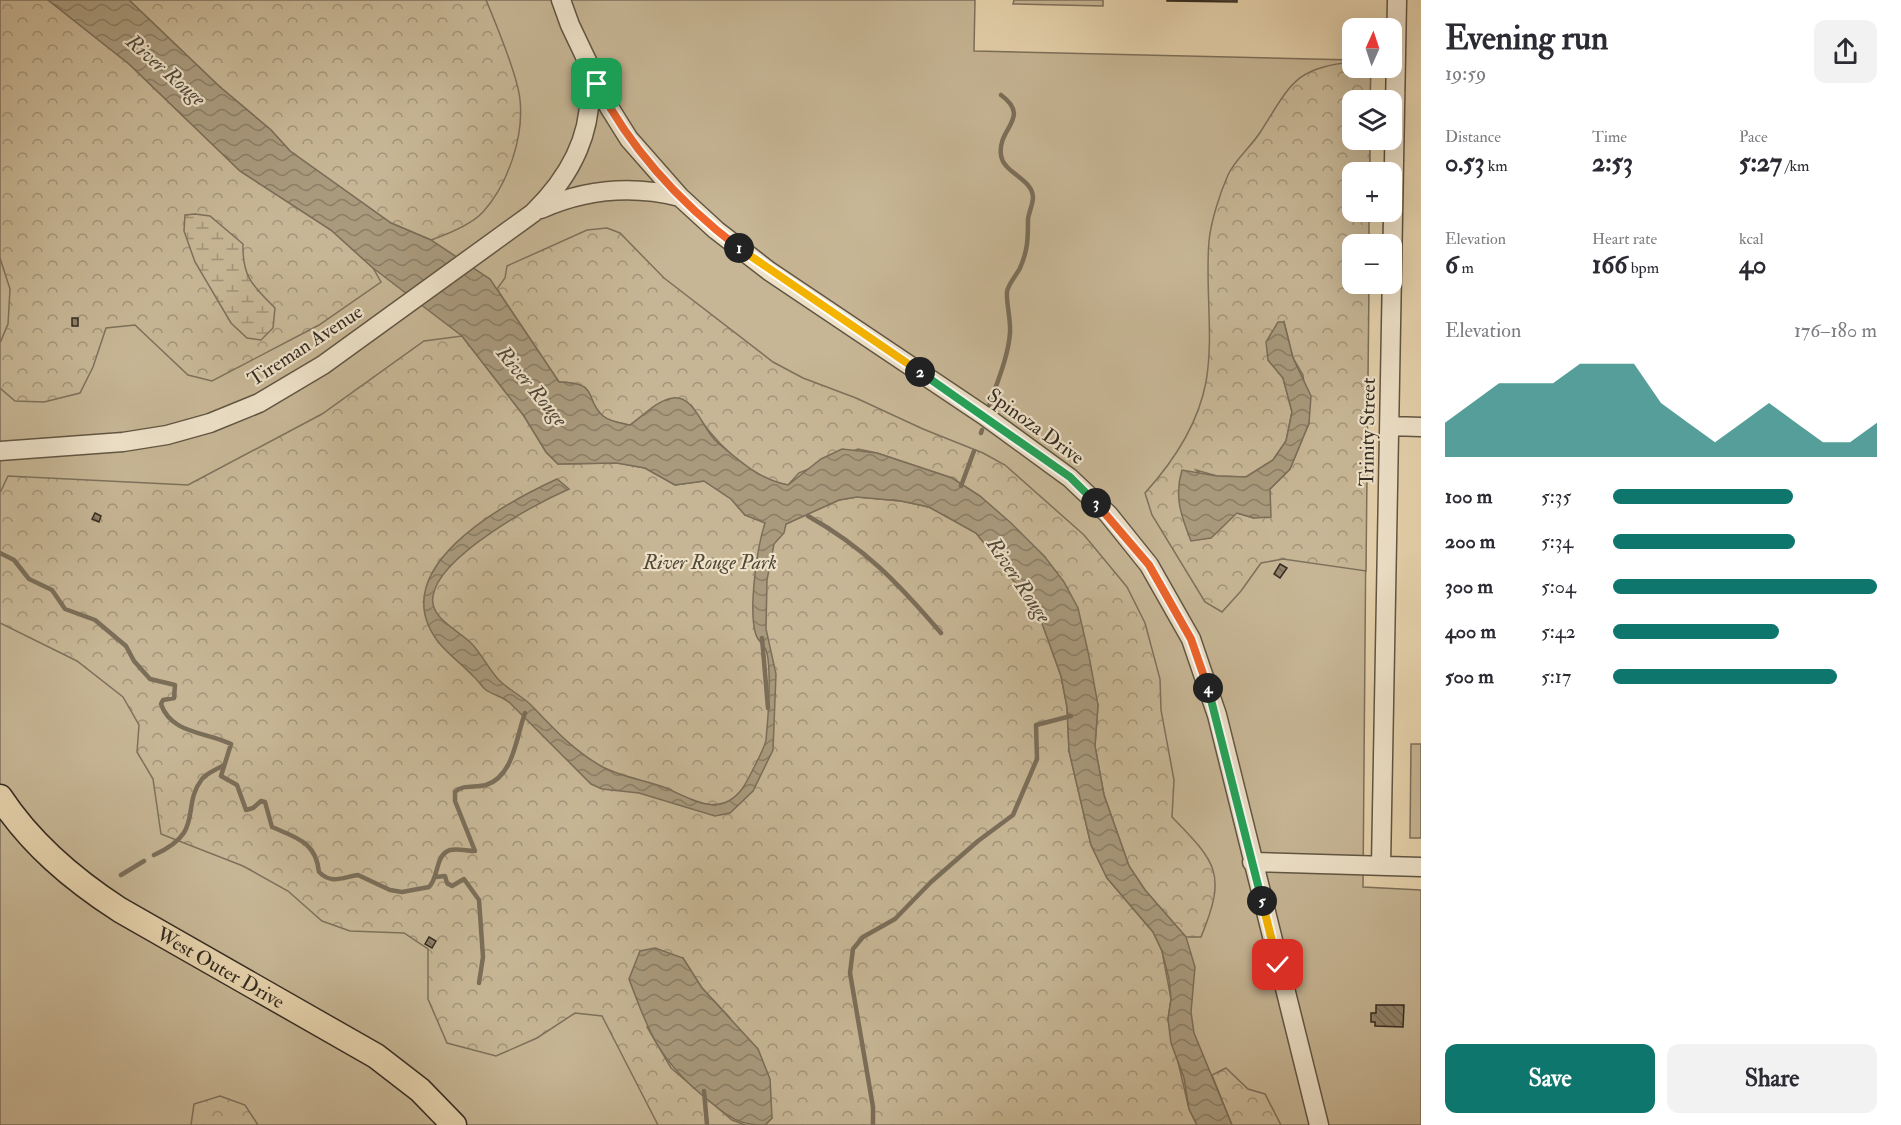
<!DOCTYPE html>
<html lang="en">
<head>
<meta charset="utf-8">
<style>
	:root { --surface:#fff; --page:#f2f2f3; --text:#2b2b33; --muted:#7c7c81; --accent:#0f766e }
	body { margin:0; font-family:"IM FELL Double Pica",serif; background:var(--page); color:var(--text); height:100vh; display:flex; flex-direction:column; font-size:22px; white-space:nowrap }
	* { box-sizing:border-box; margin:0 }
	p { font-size:20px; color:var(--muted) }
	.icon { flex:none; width:33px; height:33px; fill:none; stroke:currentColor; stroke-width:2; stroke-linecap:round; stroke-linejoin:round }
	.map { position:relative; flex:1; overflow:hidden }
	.drawer { display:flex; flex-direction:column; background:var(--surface); width:480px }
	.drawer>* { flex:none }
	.needle { width:39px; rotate:3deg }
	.buttons { position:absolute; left:1342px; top:18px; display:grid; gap:12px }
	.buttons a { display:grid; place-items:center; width:60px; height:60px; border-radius:12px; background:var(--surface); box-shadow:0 6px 24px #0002; font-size:30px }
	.pin { position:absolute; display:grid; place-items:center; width:51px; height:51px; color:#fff; margin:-26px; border-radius:12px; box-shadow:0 3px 9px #0006 }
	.km { position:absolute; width:30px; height:30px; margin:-15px; border-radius:50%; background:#222; color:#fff; font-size:16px; line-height:30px; text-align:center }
	.round { display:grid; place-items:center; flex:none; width:63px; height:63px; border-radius:12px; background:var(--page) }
	.summary { display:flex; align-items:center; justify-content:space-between; height:102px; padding:0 24px }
	h1 { font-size:33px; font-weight:700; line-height:45px }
	.metrics { display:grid; grid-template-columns:repeat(3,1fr); gap:9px; height:102px; padding:6px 24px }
	.metrics div { display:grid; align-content:center }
	.metrics b { font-size:26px; font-weight:700 }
	.metrics small { font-size:16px; font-weight:400 }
	.metrics p { font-size:16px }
	.chart { height:168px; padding:12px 24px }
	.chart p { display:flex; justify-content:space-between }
	.chart svg { width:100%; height:108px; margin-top:6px; fill:var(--accent); opacity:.7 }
	.cta { display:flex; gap:12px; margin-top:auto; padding:12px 24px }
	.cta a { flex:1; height:69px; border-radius:12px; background:var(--accent); color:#fff; font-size:24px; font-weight:700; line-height:69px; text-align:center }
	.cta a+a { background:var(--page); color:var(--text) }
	ul { padding:0 24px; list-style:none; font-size:20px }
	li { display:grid; grid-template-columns:96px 72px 1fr; align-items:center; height:45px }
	li i { height:15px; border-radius:8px; background:var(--accent) }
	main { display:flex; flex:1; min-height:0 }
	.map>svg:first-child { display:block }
</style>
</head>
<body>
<main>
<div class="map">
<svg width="1421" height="1125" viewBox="0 0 1421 1125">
	<defs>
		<pattern id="forest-crowns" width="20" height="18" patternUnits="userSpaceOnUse" patternTransform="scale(1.5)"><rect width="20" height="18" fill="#c7b695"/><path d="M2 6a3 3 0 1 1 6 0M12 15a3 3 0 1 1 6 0" fill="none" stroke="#a29479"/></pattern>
		<pattern id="wetland-marsh" width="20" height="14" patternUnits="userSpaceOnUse" patternTransform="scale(1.5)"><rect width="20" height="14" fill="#c7b695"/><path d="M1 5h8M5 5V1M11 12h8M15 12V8" fill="none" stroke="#a29479"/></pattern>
		<pattern id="water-waves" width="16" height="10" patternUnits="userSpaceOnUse" patternTransform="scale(1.5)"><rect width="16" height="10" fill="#a99a7d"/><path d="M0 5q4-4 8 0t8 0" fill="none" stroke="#8a7e66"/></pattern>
		<pattern id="building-back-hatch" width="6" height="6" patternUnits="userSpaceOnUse" patternTransform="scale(1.5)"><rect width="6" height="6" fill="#91826a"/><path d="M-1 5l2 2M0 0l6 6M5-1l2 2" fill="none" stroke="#776b57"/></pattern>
	</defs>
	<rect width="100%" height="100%" fill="#e5d2ac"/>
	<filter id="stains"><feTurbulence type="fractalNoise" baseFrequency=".00333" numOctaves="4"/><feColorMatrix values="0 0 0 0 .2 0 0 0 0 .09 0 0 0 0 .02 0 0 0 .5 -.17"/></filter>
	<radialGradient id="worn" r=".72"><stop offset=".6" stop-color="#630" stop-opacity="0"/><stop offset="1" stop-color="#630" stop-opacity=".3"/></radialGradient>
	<path fill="#c7b695" stroke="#7e715c" stroke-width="1.5" d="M 0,0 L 975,0 L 974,51 L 1353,60 L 1353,284 L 1368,284 L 1363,887 L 1421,890 L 1421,1125 L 0,1125 Z
		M 1014,0 L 1103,0 L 1103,6 L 1013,4 Z
		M 1411,744 L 1421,744 L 1421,838 L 1410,838 Z"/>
	<path fill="url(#forest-crowns)" stroke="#7e715c" stroke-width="1.5" fill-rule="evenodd" d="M 0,0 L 48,0 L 129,64 L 240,171 L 331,230 L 373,268 L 381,282 L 319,325 L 212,381 L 188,375 L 135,325 L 106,328 L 93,367 L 80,393 L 44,402 L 15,401 L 0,388 L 0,343 L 8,324 L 10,289 L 0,258 Z
		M 129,0 L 486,0 C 496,24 518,76 520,100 C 524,137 508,184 483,212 C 471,225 448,234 431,240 L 391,223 L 290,151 L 271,130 L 220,87 Z
		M 1353,62 L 1353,68 L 1371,68 L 1370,100 L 1353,100 L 1353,140 L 1370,140 L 1370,172 L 1353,172 L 1353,212 L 1369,212 L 1369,244 L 1353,244 L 1353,284 L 1369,284 L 1366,571 L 1283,559 L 1261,563 L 1241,591 L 1222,612 L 1205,602 L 1152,515 L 1145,493 C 1173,462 1198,425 1206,382 C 1214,336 1205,287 1209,241 C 1211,221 1220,193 1228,175 C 1235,159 1252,146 1261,131 C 1290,86 1294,67 1353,62 ZM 1284,322 L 1293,358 L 1303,375 L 1309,423 L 1290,469 L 1270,489 L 1254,518 L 1237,513 L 1196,470 L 1217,476 L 1246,477 L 1273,460 L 1286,441 L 1292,412 L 1283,378 L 1268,360 Z
		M 607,228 L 620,233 L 664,278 L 773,362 L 803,378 L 856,398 L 923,429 L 983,453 L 1005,465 L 1084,535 L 1127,587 L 1145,623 L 1160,679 L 1161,710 L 1174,780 L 1172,817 C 1217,863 1227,874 1201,937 L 1186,937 L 1145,890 L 1129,866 L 1104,795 L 1095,746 L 1098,705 L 1045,557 L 980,496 L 952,478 L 877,453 L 858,449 L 799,473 L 788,485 C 748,478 711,439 691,405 L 644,415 L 630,425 C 621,423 610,422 603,416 C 583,399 601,383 559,382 L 497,289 L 505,278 L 507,266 L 587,230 Z
		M 462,336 L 524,416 L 546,452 L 558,464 L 617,463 L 645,468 L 675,485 L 704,481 L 731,499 L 745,515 L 786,524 L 839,500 L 857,497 L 901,501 L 929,507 L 976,533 L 1002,565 L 1038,612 L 1061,676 L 1067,707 L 1069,751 L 1091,845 L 1107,878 L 1153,932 L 1162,951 L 1171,999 L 1168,1019 L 1189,1109 L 1197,1125 L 765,1125 L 772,1118 L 730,1018 L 702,988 L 683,958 L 647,1027 L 671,1068 L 732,1120 L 745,1125 L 658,1125 L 602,1016 L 575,1013 L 537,1038 L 496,1056 L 447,1043 L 428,999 L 428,949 L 404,933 L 350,931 L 322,921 L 288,891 L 243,866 L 161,834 L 153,779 L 137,752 L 139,725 L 123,697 L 77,661 L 0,623 L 0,493 L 8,476 L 188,485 L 322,414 L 424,341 Z
		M 1226,1068 L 1248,1089 L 1265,1094 L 1281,1125 L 1232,1125 L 1212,1075 Z
		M 220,1096 L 245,1105 L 258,1125 L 191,1125 L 194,1104 Z"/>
	<path fill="url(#wetland-marsh)" stroke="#7e715c" stroke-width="1.5" d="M 195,214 L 210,216 L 243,244 C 242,277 253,286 275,308 L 273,328 L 261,340 L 247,338 L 231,323 L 195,262 L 184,231 L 185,215 Z"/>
	<path fill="url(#water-waves)" stroke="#7b6e59" stroke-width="1.5" d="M 48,0 L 129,0 L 220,87 L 271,130 L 290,151 L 391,223 L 431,240 L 490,279 L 559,382 C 601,383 583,398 603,416 C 610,422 621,423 630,425 C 643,416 657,400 673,398 C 695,395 703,431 717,442 C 738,460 760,480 788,485 L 821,459 L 842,449 L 877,453 L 952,478 L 980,496 L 1011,523 L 1045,557 L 1064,582 L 1078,608 L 1089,656 L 1098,705 L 1095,746 L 1104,795 L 1129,866 L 1145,890 L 1186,937 L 1195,967 L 1191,1012 L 1194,1033 L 1232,1125 L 1197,1125 L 1189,1109 L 1184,1078 L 1171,1043 L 1168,1019 L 1171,999 L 1169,979 L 1162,951 L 1153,932 L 1107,878 L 1091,845 L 1069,751 L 1067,707 L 1061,676 L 1038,612 L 976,533 L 929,507 L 901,501 L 857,497 L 839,500 L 786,524 L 784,533 L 774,544 L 767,580 L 766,629 L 776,674 L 773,750 L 753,791 L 730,813 L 715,816 L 639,793 L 602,789 L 591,784 L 510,703 C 502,696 493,695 486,690 C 481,686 478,680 473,676 C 463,665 450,656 440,644 C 380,570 503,504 557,479 L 569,489 C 535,504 439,556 433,596 C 429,618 458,630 471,643 C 481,653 488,668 498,679 C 508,690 523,696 533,707 C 555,730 573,750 601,766 C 620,777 646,780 666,788 C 693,800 720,818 742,789 C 747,782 765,747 766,740 C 768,721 772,667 766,650 C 764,645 758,641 756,635 C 748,611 757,547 765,523 L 745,515 L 731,499 L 704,481 L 675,485 L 645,468 L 617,463 L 558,464 L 546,452 L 524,416 L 462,336 L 373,268 L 331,230 L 240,171 L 129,64 Z
		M 1278,322 L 1284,322 L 1293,358 L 1311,396 L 1309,423 L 1290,469 L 1270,489 L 1271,517 L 1254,518 L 1237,513 L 1211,538 L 1191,541 C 1181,516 1174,496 1182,470 L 1217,476 L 1246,477 L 1273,460 L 1286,441 L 1292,412 L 1283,378 L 1268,360 L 1266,342 Z
		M 655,948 L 683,958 L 702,988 L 758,1049 L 770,1079 L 772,1118 L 765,1125 C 737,1125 729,1117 708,1100 C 660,1062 650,1035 629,979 L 640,951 Z"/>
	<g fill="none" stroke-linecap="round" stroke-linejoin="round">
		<path stroke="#7b6e59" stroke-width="4.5" d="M 987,412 C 995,387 1008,359 1010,333 C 1011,320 1006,302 1007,292 C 1008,284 1016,276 1020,268 C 1028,250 1028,238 1028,219 C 1029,212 1033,204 1033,197 C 1032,178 1003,173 1001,155 C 997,128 1032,118 1001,95
			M 981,433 L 982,430
			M 961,486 L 974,451
			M 808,516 C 865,548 898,583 941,633
			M 0,553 L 14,560 L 29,579 L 52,590 L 65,609 L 95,620 L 126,646 L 134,661 L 150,679 L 175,685 L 174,698 L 163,700 L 161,704 C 171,734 207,732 231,744 L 221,776 L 237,785 L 246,810 L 253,808 L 261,801 L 265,802 L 272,827 C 297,838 316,842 319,872 C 332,885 343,877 358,875 L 390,890 L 402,892 L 429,887 C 439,877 435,855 450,850 C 458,848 467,851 475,851 L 455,801 L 455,792 C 463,784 475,788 486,785 C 514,776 516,737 525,713
			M 762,638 L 768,708
			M 154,855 C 206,832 180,808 202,779 C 207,773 216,770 222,766
			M 121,875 L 144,861
			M 436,877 L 445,876 L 447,883 L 452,886 L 464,879 L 479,900 L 483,957 L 479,983
			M 704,1091 L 707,1125
			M 873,1125 L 873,1107 L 850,973 L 853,949 L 863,937 L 895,919 L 931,882 L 978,841 L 1013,815 L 1037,759 L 1036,725 L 1071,716"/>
	</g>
	<path fill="url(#building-back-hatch)" stroke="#352c22" stroke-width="1.5" d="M 1167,0 L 1237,0 L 1237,2 L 1167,1 Z
		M 72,318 L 78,318 L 78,326 L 72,326 Z
		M 95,513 L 101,516 L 99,522 L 92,519 Z
		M 1280,564 L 1287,568 L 1280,578 L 1274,574 Z
		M 429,937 L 436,941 L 432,948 L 425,944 Z
		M 1376,1005 L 1404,1005 L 1403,1027 L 1375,1026 L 1375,1022 L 1371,1022 L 1371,1013 L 1376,1013 Z"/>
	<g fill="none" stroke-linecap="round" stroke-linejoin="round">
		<defs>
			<path id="minor" d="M 561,0 L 570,25 L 609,107 L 629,139 L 680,197 L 716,230 L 769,271 L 985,416 L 1070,478 L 1108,514 L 1149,565 L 1191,639 L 1217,715 L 1319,1125
				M 541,209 C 586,189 632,185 680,197
				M 1390,426 L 1421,427
				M 0,451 L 123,442 L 167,435 L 210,423 L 259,403 L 323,365 L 533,213 C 571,176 596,129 588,74
				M 1252,862 L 1421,867
				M 1381,866 L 1397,0"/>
			<g id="major">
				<path id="s1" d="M 0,797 C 31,844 72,879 120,910 L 376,1056 L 420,1090 L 454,1125"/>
			</g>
		</defs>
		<use href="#minor" stroke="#615644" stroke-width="21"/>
		<use href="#major" stroke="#352c22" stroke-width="27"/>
		<use href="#minor" stroke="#eee2c9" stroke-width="18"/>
		<use href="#major" stroke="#e5d2ac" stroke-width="24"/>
	</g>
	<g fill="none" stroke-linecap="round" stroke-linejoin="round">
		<defs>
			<path id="split-1" d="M 597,84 C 631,150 680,203 739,248"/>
			<path id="split-2" d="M 739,248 L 920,372"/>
			<path id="split-3" d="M 920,372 L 1070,477 L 1096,503"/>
			<path id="split-4" d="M 1096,503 L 1149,565 L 1191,639 L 1208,688"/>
			<path id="split-5" d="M 1208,688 L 1262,901"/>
			<path id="split-6" d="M 1262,901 L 1278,965"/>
		</defs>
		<use href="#split-1" stroke="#fff" stroke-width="12"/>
		<use href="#split-2" stroke="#fff" stroke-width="12"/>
		<use href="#split-3" stroke="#fff" stroke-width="12"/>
		<use href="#split-4" stroke="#fff" stroke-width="12"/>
		<use href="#split-5" stroke="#fff" stroke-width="12"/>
		<use href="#split-6" stroke="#fff" stroke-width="12"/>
		<use href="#split-1" stroke="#f0652b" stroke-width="8"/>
		<use href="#split-2" stroke="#f5b400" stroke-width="8"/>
		<use href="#split-3" stroke="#22a559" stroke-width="8"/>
		<use href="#split-4" stroke="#f0652b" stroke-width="8"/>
		<use href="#split-5" stroke="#22a559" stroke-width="8"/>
		<use href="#split-6" stroke="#f5b400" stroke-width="8"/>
	</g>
	<g text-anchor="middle" stroke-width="4.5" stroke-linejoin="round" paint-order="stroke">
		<g font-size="20" fill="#352c22" stroke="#eee2c9">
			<text transform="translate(305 345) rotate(-33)" y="7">Tireman Avenue</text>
			<text transform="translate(1036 426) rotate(36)" y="7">Spinoza Drive</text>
			<text transform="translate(1367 432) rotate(-89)" y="7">Trinity Street</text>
			<text dy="7" stroke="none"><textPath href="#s1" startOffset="282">West Outer Drive</textPath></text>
		</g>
		<g font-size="20" font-style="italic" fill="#524839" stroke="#eee2c9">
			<text x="710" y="569">River Rouge Park</text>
		</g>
		<g font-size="21" font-style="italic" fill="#524839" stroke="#eee2c9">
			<text transform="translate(166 70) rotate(41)" y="7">River Rouge</text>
			<text transform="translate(532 386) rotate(50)" y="7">River Rouge</text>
			<text transform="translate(1019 580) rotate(56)" y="7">River Rouge</text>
		</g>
	</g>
	<rect width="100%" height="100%" filter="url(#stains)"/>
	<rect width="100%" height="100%" fill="url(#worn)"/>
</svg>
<div class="buttons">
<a><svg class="needle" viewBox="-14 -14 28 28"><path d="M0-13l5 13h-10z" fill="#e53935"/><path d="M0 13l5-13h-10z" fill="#7c7c81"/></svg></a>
<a><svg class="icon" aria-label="layers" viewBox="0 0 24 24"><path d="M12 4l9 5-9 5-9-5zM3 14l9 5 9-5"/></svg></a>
<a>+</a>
<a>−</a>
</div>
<div class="pin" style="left:597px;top:84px;background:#1e9e55"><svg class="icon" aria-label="arrive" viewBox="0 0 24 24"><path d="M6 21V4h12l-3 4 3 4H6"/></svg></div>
<div class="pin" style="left:1278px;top:965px;background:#d93025"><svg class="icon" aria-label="check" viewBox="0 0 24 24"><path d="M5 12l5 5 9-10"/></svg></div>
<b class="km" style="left:739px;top:248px">1</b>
<b class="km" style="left:920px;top:372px">2</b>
<b class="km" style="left:1096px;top:503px">3</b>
<b class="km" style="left:1208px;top:688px">4</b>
<b class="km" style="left:1262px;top:901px">5</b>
</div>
<section class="drawer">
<div class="summary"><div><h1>Evening run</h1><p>19:59</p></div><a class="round"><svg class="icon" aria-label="share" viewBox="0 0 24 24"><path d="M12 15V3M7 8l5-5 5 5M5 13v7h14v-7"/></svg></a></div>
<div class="metrics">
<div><p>Distance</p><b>0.53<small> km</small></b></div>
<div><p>Time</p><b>2:53</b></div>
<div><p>Pace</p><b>5:27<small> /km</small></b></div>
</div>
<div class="metrics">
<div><p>Elevation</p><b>6<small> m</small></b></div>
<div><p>Heart rate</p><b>166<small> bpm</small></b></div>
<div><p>kcal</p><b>40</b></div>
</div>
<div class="chart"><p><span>Elevation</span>176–180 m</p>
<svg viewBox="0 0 160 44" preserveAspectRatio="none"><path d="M0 44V30L10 22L20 14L30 14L40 14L50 6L60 6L70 6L80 22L90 30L100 38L110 30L120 22L130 30L140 38L150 38L160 30V44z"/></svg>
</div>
<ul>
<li><b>100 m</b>5:35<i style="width:68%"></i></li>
<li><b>200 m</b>5:34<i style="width:69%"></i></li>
<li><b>300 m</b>5:04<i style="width:100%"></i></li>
<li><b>400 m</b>5:42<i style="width:63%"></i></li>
<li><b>500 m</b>5:17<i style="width:85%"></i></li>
</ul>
<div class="cta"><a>Save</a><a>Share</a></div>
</section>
</main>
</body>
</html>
